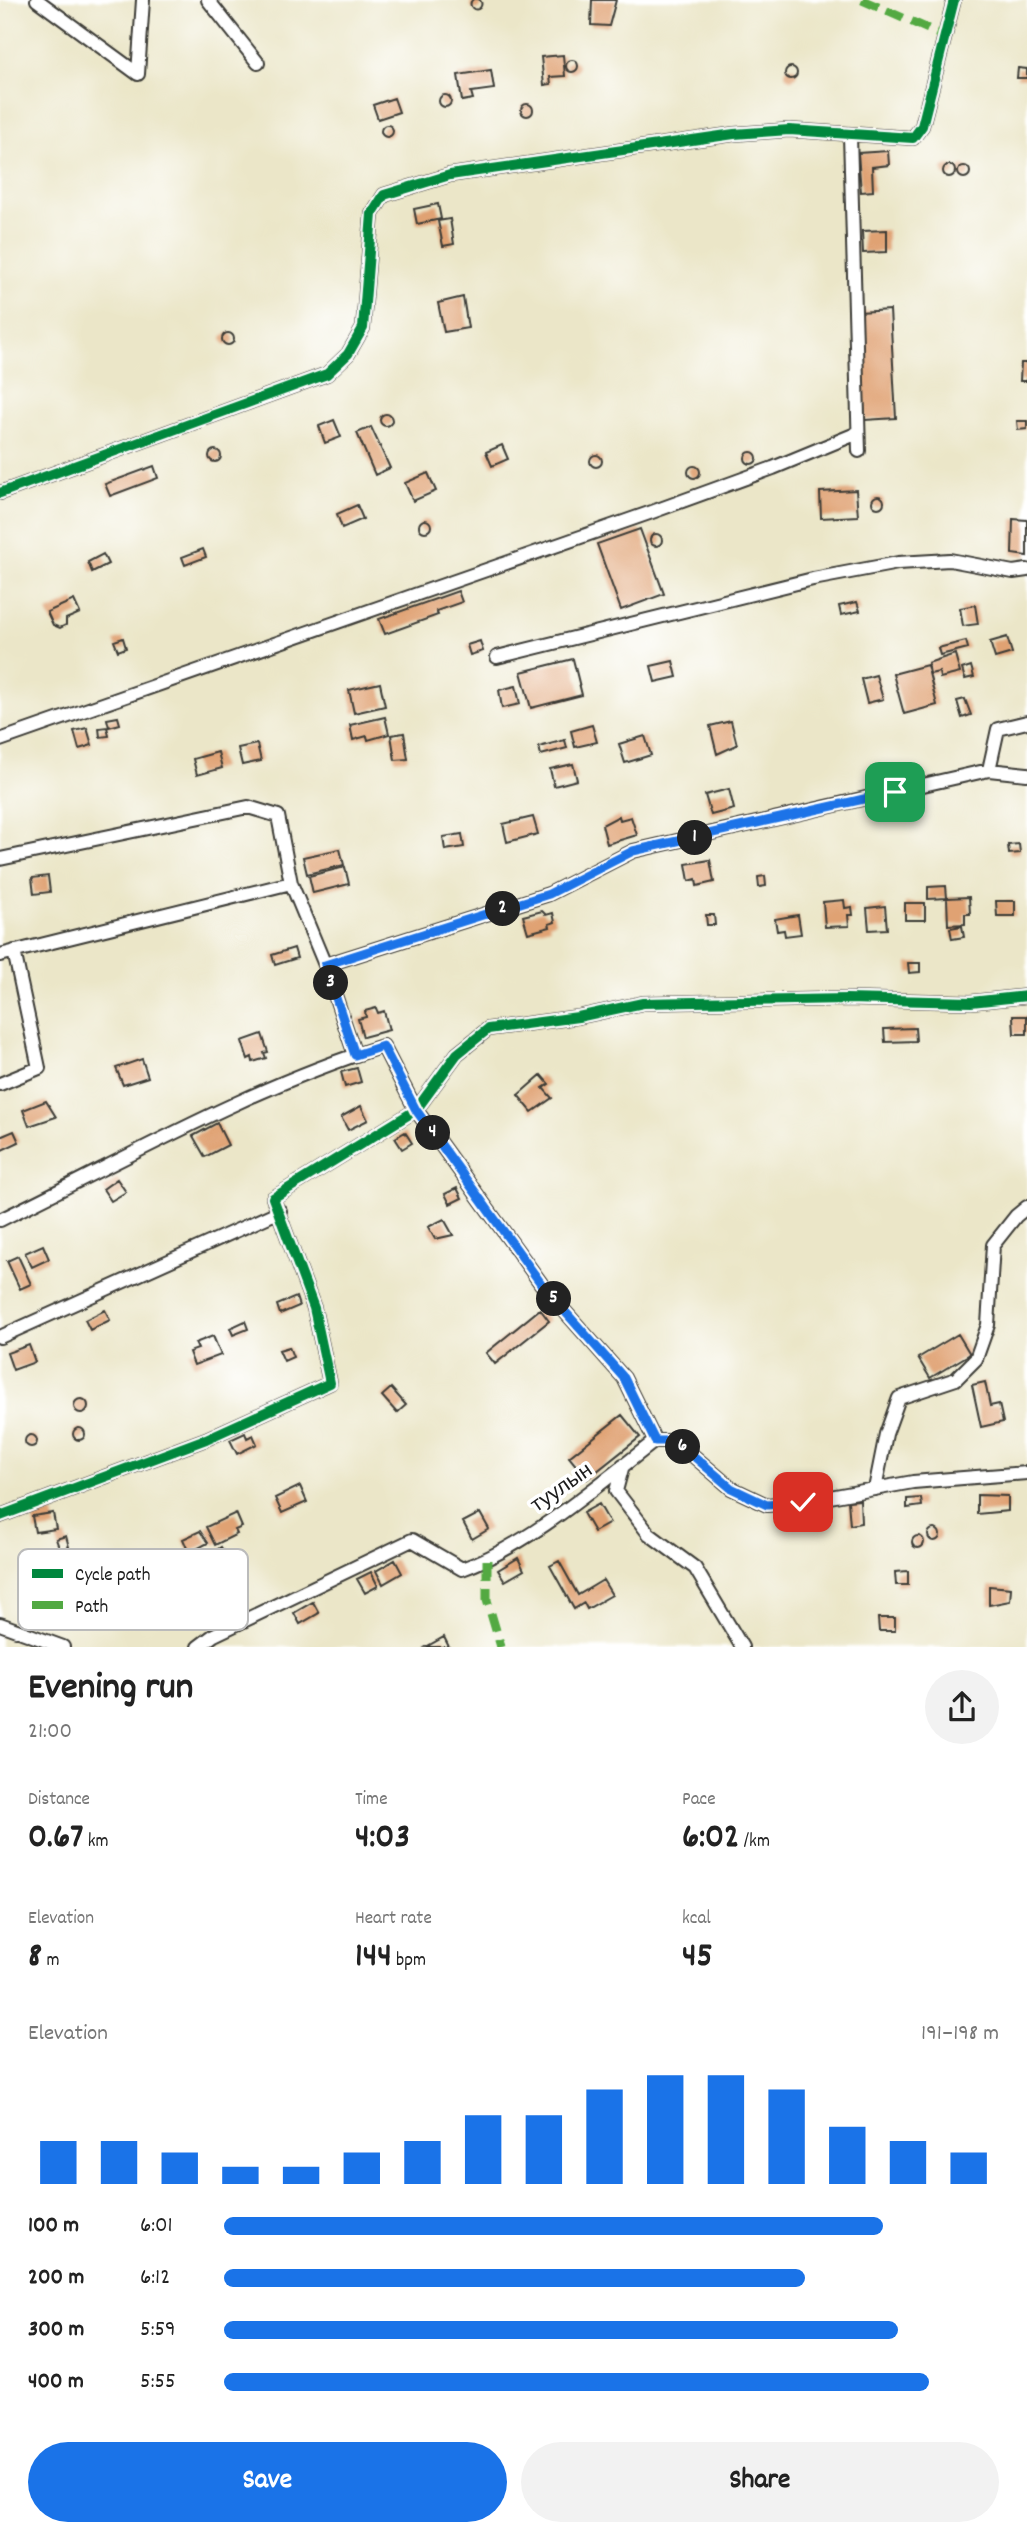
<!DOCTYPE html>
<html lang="en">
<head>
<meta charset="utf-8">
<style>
	:root { --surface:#fff; --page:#f2f2f2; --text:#222; --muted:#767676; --accent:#1a73e8 }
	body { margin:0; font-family:Dekko,sans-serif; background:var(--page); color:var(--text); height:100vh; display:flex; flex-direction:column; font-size:26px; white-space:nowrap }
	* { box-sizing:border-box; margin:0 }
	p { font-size:23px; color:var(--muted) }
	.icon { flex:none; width:38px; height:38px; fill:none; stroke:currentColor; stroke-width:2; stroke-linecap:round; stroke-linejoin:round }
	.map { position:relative; height:1647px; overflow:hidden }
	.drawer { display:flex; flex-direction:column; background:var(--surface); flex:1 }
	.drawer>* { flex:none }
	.pin { position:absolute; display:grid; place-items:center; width:60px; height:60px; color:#fff; margin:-30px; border-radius:14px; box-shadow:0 4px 10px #0006 }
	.km { position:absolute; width:35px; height:35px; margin:-18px; border-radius:50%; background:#222; color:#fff; font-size:19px; line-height:35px; text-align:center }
	.round { display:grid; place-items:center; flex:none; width:74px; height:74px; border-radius:37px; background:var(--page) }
	.summary { display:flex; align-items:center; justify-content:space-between; height:119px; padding:0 28px }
	h1 { font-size:38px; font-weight:800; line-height:52px }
	.stats { display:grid; grid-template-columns:repeat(3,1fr); gap:10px; height:119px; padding:7px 28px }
	.stats div { display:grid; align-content:center }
	.stats b { font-size:35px; font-weight:800 }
	.stats small { font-size:19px; font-weight:400 }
	.stats p { font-size:19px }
	.chart { height:196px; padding:14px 28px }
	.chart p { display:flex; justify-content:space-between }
	.chart svg { width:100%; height:126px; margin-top:7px; stroke:var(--accent); stroke-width:6 }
	.button { display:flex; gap:14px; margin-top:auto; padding:14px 28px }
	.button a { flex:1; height:80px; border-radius:42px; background:var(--accent); color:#fff; font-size:28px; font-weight:800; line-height:80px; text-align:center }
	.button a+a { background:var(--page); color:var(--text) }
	ul { padding:0 28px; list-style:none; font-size:23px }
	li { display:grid; grid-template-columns:112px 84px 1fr; align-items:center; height:52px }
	li i { height:18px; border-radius:9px; background:var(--accent) }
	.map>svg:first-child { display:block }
</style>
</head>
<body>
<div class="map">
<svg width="1027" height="1647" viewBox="0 0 1027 1647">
	<rect width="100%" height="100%" fill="#fff"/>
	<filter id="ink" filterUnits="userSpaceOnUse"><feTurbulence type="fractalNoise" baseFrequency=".0143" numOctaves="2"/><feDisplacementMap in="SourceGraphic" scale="14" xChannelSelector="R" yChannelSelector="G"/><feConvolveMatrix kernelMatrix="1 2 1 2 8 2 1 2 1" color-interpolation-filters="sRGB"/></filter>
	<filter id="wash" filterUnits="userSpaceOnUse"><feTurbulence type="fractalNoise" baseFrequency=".00686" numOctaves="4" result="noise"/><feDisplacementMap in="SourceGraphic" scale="28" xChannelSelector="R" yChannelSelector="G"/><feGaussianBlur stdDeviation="1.57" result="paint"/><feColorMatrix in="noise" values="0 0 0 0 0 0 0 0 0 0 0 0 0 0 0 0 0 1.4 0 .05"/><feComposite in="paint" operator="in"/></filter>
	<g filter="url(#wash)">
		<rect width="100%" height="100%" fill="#ebe6c8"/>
		<g id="blocks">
			<path fill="#e0a273" d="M470.5 4a5.5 5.5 0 1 1 11 0a5.5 5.5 0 1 1-11 0Z
				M 592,0 L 616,0 L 609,26 L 591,25 Z
				M 563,55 L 565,76 L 550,77 L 551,84 L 544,85 L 541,57 Z
				M566 66a6 6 0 1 1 12 0a6 6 0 1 1-12 0Z
				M785 73a6 6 0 1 1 12 0a6 6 0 1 1-12 0Z
				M 1018,68 L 1027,69 L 1027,78 L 1017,78 Z
				M 491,70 L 494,89 L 471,92 L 473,99 L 462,101 L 458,75 Z
				M439 101a6 6 0 1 1 12 0a6 6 0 1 1-12 0Z
				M 394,98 L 399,112 L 378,119 L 373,105 Z
				M521 110a6 6 0 1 1 12 0a6 6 0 1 1-12 0Z
				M381 131a6 6 0 1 1 12 0a6 6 0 1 1-12 0Z
				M 888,151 L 889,165 L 872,167 L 873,191 L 861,192 L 858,153 Z
				M943 171a6 6 0 1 1 12 0a6 6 0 1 1-12 0Z
				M958 172a6 6 0 1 1 12 0a6 6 0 1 1-12 0Z
				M 438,204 L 441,219 L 417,224 L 414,209 Z
				M 450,219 L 454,244 L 443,246 L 438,221 Z
				M 887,230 L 887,252 L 863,253 L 862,231 Z
				M 463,297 L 468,328 L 444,332 L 438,303 Z
				M 890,310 L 896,418 L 865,420 L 859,312 Z
				M222 339a6 6 0 1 1 12 0a6 6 0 1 1-12 0Z
				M 1021,363 L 1027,363 L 1027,381 L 1020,381 Z
				M380 420a6 6 0 1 1 12 0a6 6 0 1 1-12 0Z
				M 334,420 L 341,437 L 325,443 L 319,426 Z
				M 1017,421 L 1027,421 L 1027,429 L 1018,430 Z
				M 371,427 L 390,468 L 375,475 L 357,433 Z
				M 502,445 L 508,459 L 492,466 L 486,452 Z
				M209 456a6 6 0 1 1 12 0a6 6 0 1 1-12 0Z
				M745 458a6 6 0 1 1 12 0a6 6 0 1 1-12 0Z
				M590 461a6 6 0 1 1 12 0a6 6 0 1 1-12 0Z
				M688 472a6 6 0 1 1 12 0a6 6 0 1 1-12 0Z
				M 154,466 L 158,478 L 110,496 L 105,484 Z
				M 428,473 L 436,491 L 413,501 L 405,483 Z
				M 856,490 L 858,516 L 821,518 L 820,492 Z
				M872 502a6 6 0 1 1 12 0a6 6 0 1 1-12 0Z
				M 357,505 L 363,519 L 342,528 L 337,514 Z
				M 1013,519 L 1027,520 L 1027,556 L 1012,554 Z
				M419 526a6 6 0 1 1 12 0a6 6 0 1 1-12 0Z
				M 640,529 L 664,594 L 621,610 L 597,544 Z
				M650 540a6 6 0 1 1 12 0a6 6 0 1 1-12 0Z
				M 203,549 L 206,557 L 185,565 L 182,557 Z
				M 103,554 L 108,564 L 92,572 L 88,562 Z
				M 458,591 L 462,602 L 436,611 L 438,615 L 385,634 L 379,619 Z
				M 74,600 L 80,613 L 66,619 L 66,625 L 60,628 L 53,625 L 47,612 Z
				M 857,602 L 860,611 L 841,615 L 839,606 Z
				M 975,605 L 978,624 L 963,626 L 960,608 Z
				M 1007,637 L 1012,653 L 995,658 L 990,642 Z
				M 123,638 L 126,648 L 118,651 L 114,641 Z
				M 480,641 L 483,651 L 470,655 L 467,645 Z
				M 966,641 L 968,648 L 940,655 L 938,648 Z
				M 955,654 L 960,673 L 940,678 L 939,672 L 930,674 L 928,663 Z
				M 573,659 L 582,695 L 531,708 L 521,672 Z
				M 673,661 L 677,677 L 655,682 L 651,666 Z
				M 927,665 L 937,705 L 904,714 L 893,674 Z
				M 971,666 L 974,677 L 965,679 L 962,669 Z
				M 876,675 L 883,699 L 867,703 L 861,679 Z
				M 380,683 L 385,706 L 354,713 L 349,690 Z
				M 516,686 L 520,704 L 502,708 L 499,690 Z
				M 965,699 L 971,715 L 962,718 L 957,701 Z
				M 118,717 L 120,724 L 109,727 L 107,719 Z
				M 385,717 L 389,734 L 368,740 L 367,736 L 353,740 L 350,725 Z
				M 731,721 L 737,745 L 717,754 L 710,726 Z
				M 592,725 L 597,742 L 575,747 L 571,731 Z
				M 107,727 L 109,736 L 100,737 L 99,728 Z
				M 87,728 L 92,745 L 79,749 L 74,731 Z
				M 404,733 L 408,759 L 395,760 L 391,735 Z
				M 645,736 L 651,755 L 625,763 L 619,744 Z
				M 565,740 L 567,748 L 541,755 L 539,747 Z
				M 257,744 L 261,761 L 242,765 L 238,748 Z
				M 218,752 L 222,768 L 197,775 L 193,759 Z
				M 573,764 L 577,780 L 554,786 L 550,769 Z
				M 729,789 L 734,809 L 711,815 L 705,795 Z
				M 619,816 L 620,820 L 631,817 L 637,835 L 607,844 L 602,825 Z
				M 533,817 L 538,834 L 507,842 L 503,824 Z
				M 462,834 L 464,847 L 445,850 L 443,837 Z
				M 1019,844 L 1020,853 L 1009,854 L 1008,845 Z
				M 340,849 L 344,865 L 307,874 L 303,857 Z
				M 710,860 L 714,882 L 697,886 L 696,879 L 689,881 L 686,864 Z
				M 345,867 L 349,884 L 313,893 L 309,876 Z
				M 48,876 L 50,892 L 34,894 L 32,878 Z
				M 765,876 L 766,886 L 759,887 L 758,877 Z
				M 946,886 L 947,898 L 928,899 L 928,887 Z
				M 969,897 L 970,914 L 965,914 L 965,924 L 948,925 L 947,898 Z
				M 844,900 L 845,908 L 852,907 L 853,915 L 848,915 L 849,926 L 825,927 L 823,902 Z
				M 996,901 L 1015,901 L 1015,916 L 997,916 Z
				M 905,903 L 925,903 L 925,920 L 905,920 Z
				M 885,906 L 887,929 L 869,930 L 867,908 Z
				M 542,911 L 546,915 L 553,913 L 555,922 L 549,924 L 550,927 L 528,933 L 523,916 Z
				M 706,915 L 714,915 L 715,925 L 707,925 Z
				M 798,915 L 801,934 L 785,936 L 784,930 L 777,931 L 775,919 Z
				M 962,926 L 964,937 L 952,939 L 950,928 Z
				M 294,948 L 297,958 L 275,965 L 272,955 Z
				M 908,963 L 920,963 L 920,972 L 909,973 Z
				M 376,1008 L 378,1013 L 384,1011 L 389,1030 L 363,1037 L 358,1019 L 366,1017 L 365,1011 Z
				M 1013,1016 L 1027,1016 L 1027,1034 L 1014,1034 Z
				M 915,1028 L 916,1041 L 885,1042 L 884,1029 Z
				M 262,1034 L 268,1052 L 264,1053 L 266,1058 L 253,1062 L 252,1057 L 248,1059 L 242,1041 Z
				M 142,1059 L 148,1077 L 123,1085 L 116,1068 Z
				M 357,1068 L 361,1082 L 345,1087 L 341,1072 Z
				M 541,1075 L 549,1084 L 543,1088 L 552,1098 L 532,1112 L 518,1095 Z
				M 46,1101 L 56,1117 L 29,1126 L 23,1110 Z
				M 361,1106 L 368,1120 L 348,1130 L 341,1117 Z
				M 217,1123 L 228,1145 L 205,1157 L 193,1136 Z
				M 14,1131 L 19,1142 L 0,1151 L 0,1137 Z
				M 405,1132 L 412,1143 L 402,1149 L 395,1138 Z
				M 117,1179 L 126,1192 L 111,1201 L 103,1189 Z
				M 457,1188 L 462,1198 L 450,1204 L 445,1194 Z
				M 444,1219 L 453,1235 L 435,1239 L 428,1227 Z
				M 43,1245 L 49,1259 L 32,1267 L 25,1253 Z
				M 18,1256 L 31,1284 L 20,1289 L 7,1261 Z
				M 296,1297 L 299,1306 L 280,1314 L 277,1305 Z
				M 540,1309 L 549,1321 L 495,1364 L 486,1353 Z
				M 105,1310 L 110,1320 L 90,1330 L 85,1320 Z
				M 245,1321 L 248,1329 L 233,1335 L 230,1328 Z
				M 958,1334 L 970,1354 L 930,1378 L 918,1358 Z
				M 213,1336 L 221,1355 L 194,1365 L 189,1352 L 198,1349 L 195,1343 Z
				M 29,1345 L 35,1362 L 13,1370 L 7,1353 Z
				M 289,1347 L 293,1357 L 284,1361 L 279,1350 Z
				M 985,1382 L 990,1406 L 999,1404 L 1003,1422 L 981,1427 L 972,1385 Z
				M 391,1388 L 406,1405 L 397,1413 L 382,1396 Z
				M74 1406a7 7 0 1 1 14 0a7 7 0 1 1-14 0Z
				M 622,1415 L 640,1437 L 587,1479 L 569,1457 Z
				M73 1434a6 6 0 1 1 12 0a6 6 0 1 1-12 0Z
				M 245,1433 L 247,1438 L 253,1435 L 257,1444 L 237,1454 L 230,1440 Z
				M25 1441a6 6 0 1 1 12 0a6 6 0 1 1-12 0Z
				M 300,1486 L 307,1502 L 282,1513 L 275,1498 Z
				M 977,1495 L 1008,1496 L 1008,1511 L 977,1514 Z
				M 921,1498 L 922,1506 L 907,1508 L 907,1499 Z
				M 860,1500 L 861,1523 L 850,1525 L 848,1501 Z
				M 599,1504 L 610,1523 L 594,1532 L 583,1513 Z
				M 53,1513 L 56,1529 L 35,1532 L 32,1516 Z
				M 236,1513 L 242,1527 L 235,1530 L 237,1534 L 215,1545 L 206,1527 Z
				M 480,1513 L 489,1529 L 472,1539 L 463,1522 Z
				M928 1535a6 6 0 1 1 12 0a6 6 0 1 1-12 0Z
				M 200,1531 L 208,1543 L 189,1553 L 183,1539 Z
				M912 1542a6 6 0 1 1 12 0a6 6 0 1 1-12 0Z
				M 66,1536 L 69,1547 L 60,1550 L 56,1539 Z
				M 221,1547 L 226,1555 L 222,1558 L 225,1562 L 223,1564 L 215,1551 Z
				M 518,1558 L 524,1570 L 505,1581 L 498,1570 Z
				M 395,1560 L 402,1573 L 383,1584 L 376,1571 Z
				M 559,1561 L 578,1595 L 603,1580 L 612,1595 L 587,1609 L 584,1603 L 574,1609 L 550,1566 Z
				M 908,1571 L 908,1585 L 896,1585 L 895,1572 Z
				M 371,1572 L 378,1586 L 365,1593 L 357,1579 Z
				M 989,1586 L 1011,1588 L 1010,1601 L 989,1605 Z
				M 313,1602 L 319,1613 L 300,1624 L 294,1613 Z
				M 878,1618 L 895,1618 L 895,1631 L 879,1631 Z
				M 444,1637 L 449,1647 L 426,1647 Z"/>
		</g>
	</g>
	<g filter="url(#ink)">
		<use href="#blocks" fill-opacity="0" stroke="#3b3a36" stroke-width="2"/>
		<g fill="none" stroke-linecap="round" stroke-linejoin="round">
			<defs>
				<path id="street" d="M 37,0 L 138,74 L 143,0
					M 208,0 L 258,63
					M 850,135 L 859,451
					M 0,493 L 327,374 L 348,354 L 363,328 L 372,214 L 384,195 L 450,175 L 734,134 L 789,130 L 913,138 L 922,126 L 954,0
					M 497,657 L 813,579 L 898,563 L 950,560 L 1013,572 L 1027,570
					M 0,740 L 652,512 L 773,468 L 858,433
					M 989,770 L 998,729 L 1027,722
					M 0,859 L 248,807 L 278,816 L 291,883 L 325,965 L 355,1055
					M 0,955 L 291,883
					M 325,965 L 549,894 L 633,851 L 989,770 L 1027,774
					M 0,1084 L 39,1068 L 14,951
					M 0,1220 C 126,1159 248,1088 383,1046 L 416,1110 L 545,1289 L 624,1378 L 655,1441
					M 0,1337 L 280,1211
					M 655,1441 L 676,1441 L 731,1488 L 767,1505 L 802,1502 L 913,1482 L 1027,1473
					M 623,1465 L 616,1491 L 649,1534 L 695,1568 L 742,1647
					M 875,1489 L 886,1434 L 899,1398 L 956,1379 L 976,1359 L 988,1325 L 993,1245 L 1016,1216 L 1027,1207
					M 0,1516 L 206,1439 L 330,1383 L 314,1308 L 273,1198 L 416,1110 L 457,1054 L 488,1029 L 578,1017 L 643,1003 L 847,999 L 971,1002 L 1027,996
					M 0,1624 L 63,1647
					M 198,1647 L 214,1635 L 412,1540 L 462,1569 C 528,1546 599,1484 655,1441"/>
			</defs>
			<use href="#street" stroke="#3b3a36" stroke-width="16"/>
			<use href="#street" stroke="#fff" stroke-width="12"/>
			<path stroke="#52a943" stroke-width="9" stroke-dasharray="18 9" stroke-linecap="butt" d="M 862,0 L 944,36
				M 487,1560 L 487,1600 L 501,1647"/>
			<defs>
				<path id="cycleway" d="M 0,493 L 327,374 L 348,354 L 363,328 L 372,214 L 384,195 L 450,175 L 734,134 L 789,130 L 913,138 L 922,126 L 954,0
					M 0,1516 L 206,1439 L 330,1383 L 314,1308 L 273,1198 L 416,1110 L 457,1054 L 488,1029 L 578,1017 L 643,1003 L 847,999 L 971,1002 L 1027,996"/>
			</defs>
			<use href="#cycleway" stroke="#fff" stroke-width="15"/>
			<use href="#cycleway" stroke="#00873e" stroke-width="10"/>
		</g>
	</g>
	<g fill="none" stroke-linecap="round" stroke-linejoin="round" filter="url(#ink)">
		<defs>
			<path id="route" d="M 803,1502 L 767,1505 L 731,1488 L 676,1441 L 655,1441 L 624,1378 L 545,1289 L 416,1110 L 383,1046 L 355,1055 L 325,965 L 549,894 L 633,851 L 895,792"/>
		</defs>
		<use href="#route" stroke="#fff" stroke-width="14"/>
		<use href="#route" stroke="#1a73e8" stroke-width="9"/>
	</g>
	<g text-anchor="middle" stroke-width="7" stroke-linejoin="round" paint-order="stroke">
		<g font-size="21" fill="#1c1c1c" stroke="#fff">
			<text transform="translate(561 1487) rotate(-35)" y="7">туулын</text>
		</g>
	</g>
	<rect x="18" y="1549" width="230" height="81" rx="10" fill="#fff" stroke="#bbb" stroke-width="2"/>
	<rect x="32" y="1569" width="31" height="9" fill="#00873e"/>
	<rect x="32" y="1601" width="31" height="8" fill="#52a943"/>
	<g font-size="19" fill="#1c1c1c">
		<text x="75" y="1580">Cycle path</text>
		<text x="75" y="1612">Path</text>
	</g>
</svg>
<div class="pin" style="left:895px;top:792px;background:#1e9e55"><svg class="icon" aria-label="arrive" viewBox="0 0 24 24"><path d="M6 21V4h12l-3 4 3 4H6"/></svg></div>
<div class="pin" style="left:803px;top:1502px;background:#d93025"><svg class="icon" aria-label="check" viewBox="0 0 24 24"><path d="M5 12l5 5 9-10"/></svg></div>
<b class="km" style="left:695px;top:838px">1</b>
<b class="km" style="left:503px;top:909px">2</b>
<b class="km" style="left:331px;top:983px">3</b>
<b class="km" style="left:433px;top:1133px">4</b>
<b class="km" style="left:554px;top:1299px">5</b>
<b class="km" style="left:683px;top:1447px">6</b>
</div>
<section class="drawer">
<div class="summary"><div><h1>Evening run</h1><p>21:00</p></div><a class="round"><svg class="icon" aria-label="share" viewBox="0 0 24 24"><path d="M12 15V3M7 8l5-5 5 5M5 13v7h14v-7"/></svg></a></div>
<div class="stats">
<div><p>Distance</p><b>0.67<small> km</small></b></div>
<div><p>Time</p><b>4:03</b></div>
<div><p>Pace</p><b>6:02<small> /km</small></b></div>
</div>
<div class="stats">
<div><p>Elevation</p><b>8<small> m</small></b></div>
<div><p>Heart rate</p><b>144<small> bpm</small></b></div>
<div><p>kcal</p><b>45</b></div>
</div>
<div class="chart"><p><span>Elevation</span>191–198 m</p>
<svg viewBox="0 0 160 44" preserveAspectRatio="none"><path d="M5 44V29M15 44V29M25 44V33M35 44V38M45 44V38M55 44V33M65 44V29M75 44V20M85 44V20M95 44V11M105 44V6M115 44V6M125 44V11M135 44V24M145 44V29M155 44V33"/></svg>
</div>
<ul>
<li><b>100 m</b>6:01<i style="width:85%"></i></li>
<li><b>200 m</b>6:12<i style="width:75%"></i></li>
<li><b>300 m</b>5:59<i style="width:87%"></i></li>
<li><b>400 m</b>5:55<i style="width:91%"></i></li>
</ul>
<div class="button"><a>Save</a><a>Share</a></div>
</section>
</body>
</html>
